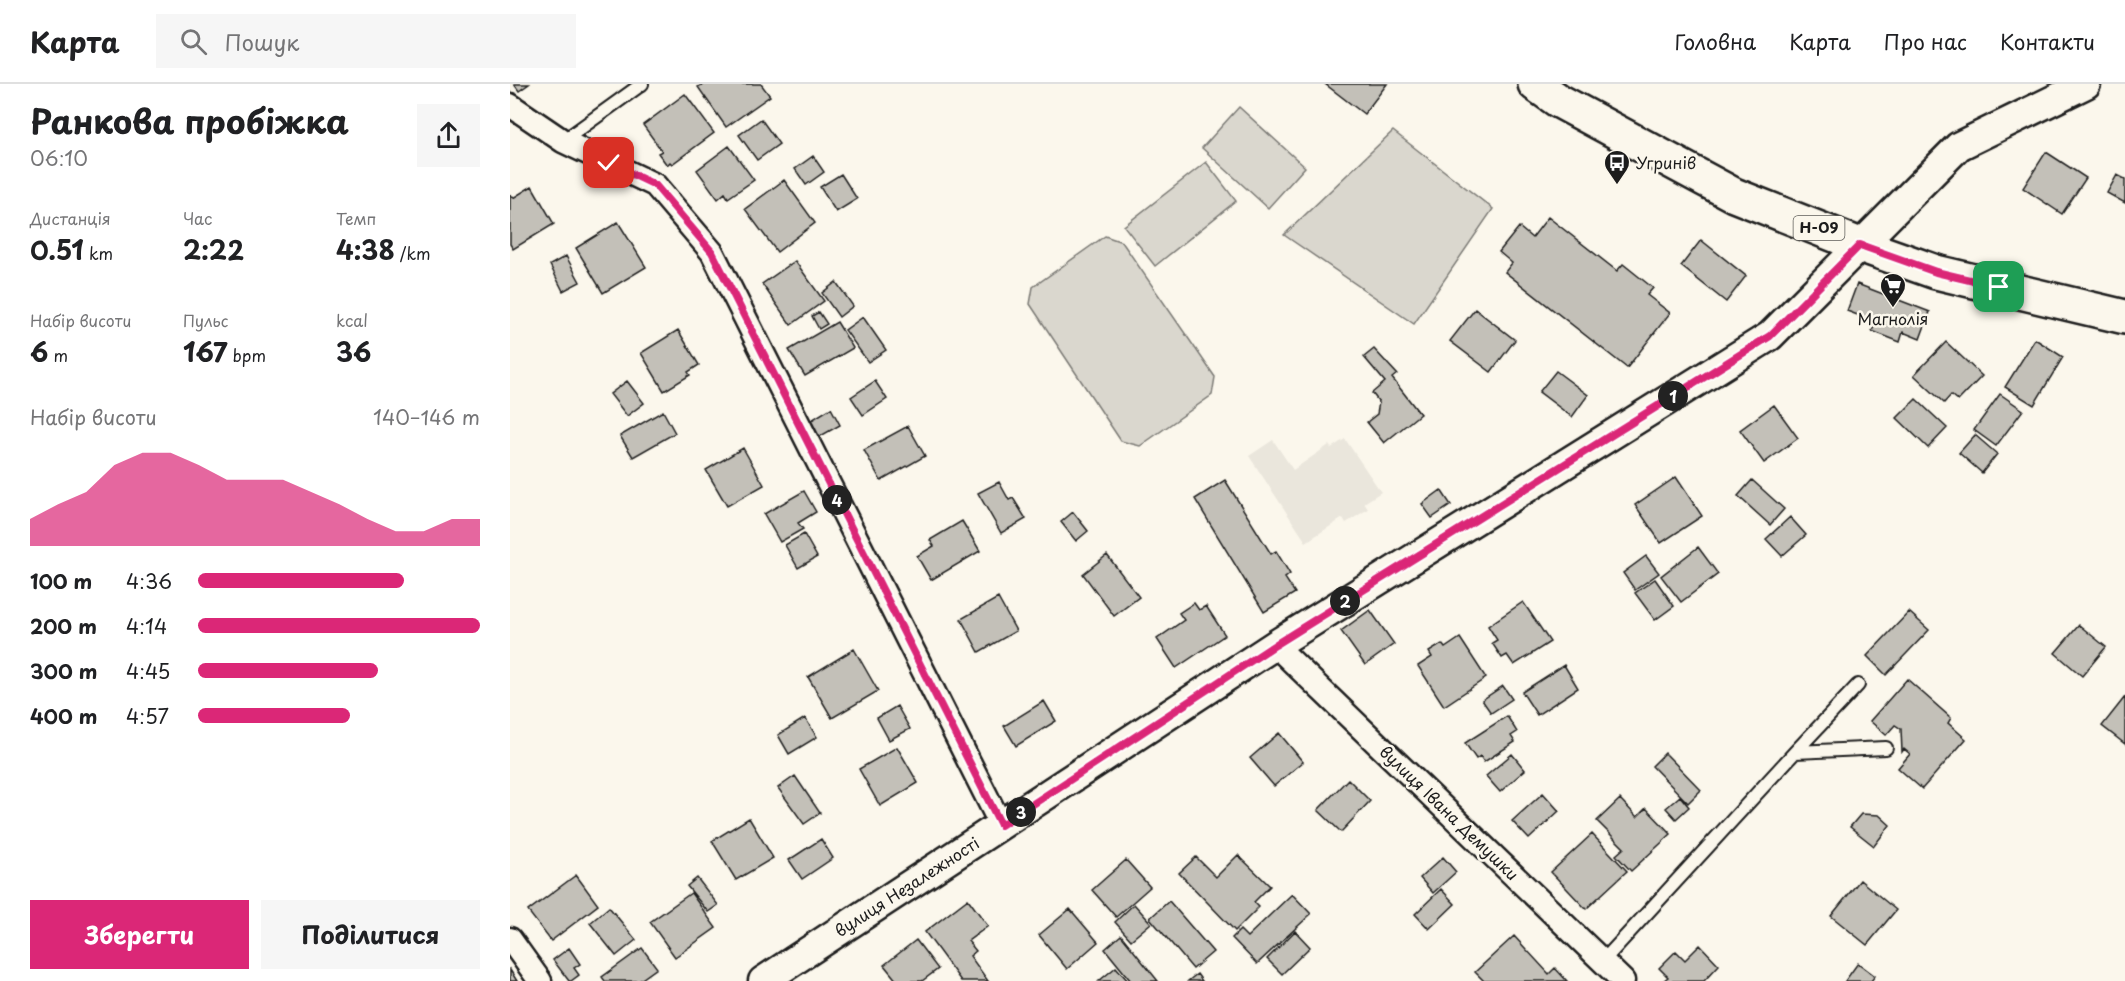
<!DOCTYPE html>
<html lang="uk">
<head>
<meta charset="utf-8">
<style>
	:root { --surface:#fff; --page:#f6f6f6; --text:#202124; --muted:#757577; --line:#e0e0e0; --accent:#db2777 }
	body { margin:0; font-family:"Playpen Sans",sans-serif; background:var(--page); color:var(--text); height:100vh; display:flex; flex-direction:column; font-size:22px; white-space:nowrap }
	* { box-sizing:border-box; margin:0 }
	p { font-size:20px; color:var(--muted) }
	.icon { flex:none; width:33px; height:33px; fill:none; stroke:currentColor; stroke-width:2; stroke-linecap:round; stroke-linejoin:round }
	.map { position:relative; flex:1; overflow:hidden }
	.side { display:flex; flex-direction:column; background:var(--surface); width:510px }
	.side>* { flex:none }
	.pin { position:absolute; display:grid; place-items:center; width:51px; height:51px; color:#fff; margin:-26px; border-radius:12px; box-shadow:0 3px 9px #0006 }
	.km { position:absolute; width:30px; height:30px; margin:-15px; border-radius:50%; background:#222; color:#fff; font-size:16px; line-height:30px; text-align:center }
	.round { display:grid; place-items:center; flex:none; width:63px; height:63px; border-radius:0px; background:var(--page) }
	.headline { display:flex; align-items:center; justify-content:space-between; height:102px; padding:0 30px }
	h1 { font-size:33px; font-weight:700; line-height:45px }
	.metrics { display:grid; grid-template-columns:repeat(3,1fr); gap:9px; height:102px; padding:6px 30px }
	.metrics div { display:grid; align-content:center }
	.metrics b { font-size:26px; font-weight:700 }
	.metrics small { font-size:16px; font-weight:400 }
	.metrics p { font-size:16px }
	.chart { height:168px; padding:12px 30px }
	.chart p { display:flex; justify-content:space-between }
	.chart svg { width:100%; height:108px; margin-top:6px; fill:var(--accent); opacity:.7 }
	.button { display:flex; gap:12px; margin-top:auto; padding:12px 30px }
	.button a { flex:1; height:69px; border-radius:0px; background:var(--accent); color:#fff; font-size:24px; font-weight:700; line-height:69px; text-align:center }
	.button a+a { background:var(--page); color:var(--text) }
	ul { padding:0 30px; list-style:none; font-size:20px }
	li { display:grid; grid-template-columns:96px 72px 1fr; align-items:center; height:45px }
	li i { height:15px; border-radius:8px; background:var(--accent) }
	header { display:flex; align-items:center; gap:36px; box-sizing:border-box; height:84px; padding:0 30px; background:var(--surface); border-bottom:2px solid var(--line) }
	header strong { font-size:28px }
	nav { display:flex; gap:33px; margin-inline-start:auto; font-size:21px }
	.search { width:420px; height:54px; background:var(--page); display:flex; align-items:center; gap:15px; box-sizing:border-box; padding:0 21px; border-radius:0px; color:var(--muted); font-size:22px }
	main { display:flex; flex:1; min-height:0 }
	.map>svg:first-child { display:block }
</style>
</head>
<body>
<header>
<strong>Карта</strong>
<div class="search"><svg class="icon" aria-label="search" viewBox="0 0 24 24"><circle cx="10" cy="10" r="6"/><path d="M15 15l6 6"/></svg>Пошук</div>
<nav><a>Головна</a><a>Карта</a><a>Про нас</a><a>Контакти</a></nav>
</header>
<main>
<section class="side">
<div class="headline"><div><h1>Ранкова пробіжка</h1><p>06:10</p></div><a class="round"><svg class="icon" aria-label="share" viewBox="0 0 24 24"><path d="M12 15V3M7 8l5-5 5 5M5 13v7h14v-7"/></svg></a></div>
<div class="metrics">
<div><p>Дистанція</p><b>0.51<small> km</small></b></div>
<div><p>Час</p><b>2:22</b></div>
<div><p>Темп</p><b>4:38<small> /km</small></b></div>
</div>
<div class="metrics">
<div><p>Набір висоти</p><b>6<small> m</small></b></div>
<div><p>Пульс</p><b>167<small> bpm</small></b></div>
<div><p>kcal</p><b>36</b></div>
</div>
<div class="chart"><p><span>Набір висоти</span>140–146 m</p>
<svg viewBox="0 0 160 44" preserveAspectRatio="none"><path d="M0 44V33L10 27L20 22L30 11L40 6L50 6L60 11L70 17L80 17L90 17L100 22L110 27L120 33L130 38L140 38L150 33L160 33V44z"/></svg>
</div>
<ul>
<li><b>100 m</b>4:36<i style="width:73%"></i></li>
<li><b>200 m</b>4:14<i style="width:100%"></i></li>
<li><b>300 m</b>4:45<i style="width:64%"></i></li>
<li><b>400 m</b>4:57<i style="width:54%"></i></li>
</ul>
<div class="button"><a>Зберегти</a><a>Поділитися</a></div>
</section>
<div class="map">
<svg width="1615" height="897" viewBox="0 0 1615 897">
	<rect width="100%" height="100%" fill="#fbf7ec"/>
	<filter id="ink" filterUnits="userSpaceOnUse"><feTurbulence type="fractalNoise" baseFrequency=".0167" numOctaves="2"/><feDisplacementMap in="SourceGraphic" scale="12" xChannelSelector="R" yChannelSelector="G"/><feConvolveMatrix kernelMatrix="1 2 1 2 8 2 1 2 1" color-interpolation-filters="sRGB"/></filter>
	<g filter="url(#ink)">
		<path fill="#eae6dc" d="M 835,355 L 871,408 L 854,419 L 858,425 L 836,439 L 833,434 L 796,458 L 739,372 L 763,356 L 783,386 L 819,361 L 821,364 Z"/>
		<path fill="#dad7ce" stroke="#7b7a75" stroke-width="1.5" d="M 729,23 L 795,83 L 758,124 L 692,64 Z
			M 883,47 L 983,125 L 904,240 L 774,151 Z
			M 696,78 L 726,117 L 645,182 L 614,142 Z
			M 595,152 L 612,158 L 705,293 L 702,311 L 630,362 L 611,357 L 520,220 L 523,203 Z"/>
		<path fill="#c3c0b8" stroke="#1c1c1c" stroke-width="1.5" d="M 4,0 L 19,0 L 9,7 Z
			M 193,0 L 251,0 L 260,12 L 216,43 L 188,3 Z
			M 815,0 L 877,0 L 854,30 Z
			M 175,10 L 204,49 L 162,80 L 160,78 L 157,81 L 148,69 L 152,67 L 133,41 Z
			M 251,35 L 269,60 L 247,76 L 229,51 Z
			M 219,62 L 244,96 L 218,114 L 215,109 L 208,115 L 187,86 Z
			M 1536,68 L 1576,94 L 1552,130 L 1513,104 Z
			M 303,72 L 314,88 L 296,101 L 285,85 Z
			M 331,90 L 347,115 L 326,128 L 310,103 Z
			M 1607,91 L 1615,95 L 1615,119 L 1597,109 Z
			M 274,96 L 305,139 L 267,168 L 235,125 Z
			M 22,102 L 44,140 L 3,165 L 0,160 L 0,111 L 3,114 Z
			M 1038,133 L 1107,187 L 1113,180 L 1143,204 L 1137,211 L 1160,229 L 1117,284 L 995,188 L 1002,179 L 989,168 L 1009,143 L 1022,154 Z
			M 108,138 L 136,183 L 93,209 L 66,164 Z
			M 1191,156 L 1236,192 L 1216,218 L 1171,182 Z
			M 56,172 L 70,198 L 53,207 L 40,181 Z
			M 285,177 L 314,217 L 281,241 L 252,200 Z
			M 326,198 L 343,222 L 329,233 L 312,209 Z
			M 1347,200 L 1420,228 L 1410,255 L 1393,248 L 1390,258 L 1362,247 L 1366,238 L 1337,227 Z
			M 965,225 L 1005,256 L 981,288 L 940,257 Z
			M 309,228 L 317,240 L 309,245 L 302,232 Z
			M 353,233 L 376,266 L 358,278 L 335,246 Z
			M 327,238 L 343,264 L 295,292 L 279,266 Z
			M 168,246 L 189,281 L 178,288 L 180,291 L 154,307 L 131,269 Z
			M 1525,255 L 1553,273 L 1524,321 L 1495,303 Z
			M 1436,258 L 1472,292 L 1448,317 L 1441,311 L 1434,319 L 1404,291 Z
			M 864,265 L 887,290 L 882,294 L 910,330 L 874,359 L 857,338 L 867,330 L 869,318 L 862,309 L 875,298 L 854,273 Z
			M 1046,287 L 1078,311 L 1062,333 L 1029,308 Z
			M 117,297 L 134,319 L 117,332 L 100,310 Z
			M 365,297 L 377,315 L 353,331 L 341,313 Z
			M 1490,310 L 1513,326 L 1486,362 L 1464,346 Z
			M 1406,315 L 1437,344 L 1418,364 L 1387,334 Z
			M 1264,321 L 1288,354 L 1254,379 L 1230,346 Z
			M 321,324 L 330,341 L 309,353 L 300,337 Z
			M 153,327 L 165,349 L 123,373 L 110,352 Z
			M 398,342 L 415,372 L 371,397 L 354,366 Z
			M 1465,351 L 1487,370 L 1472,389 L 1449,369 Z
			M 233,364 L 254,401 L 217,422 L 196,386 Z
			M 1166,393 L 1192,432 L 1151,459 L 1125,421 Z
			M 715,396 L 761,470 L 766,467 L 780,490 L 775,494 L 785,509 L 754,528 L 685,415 Z
			M 1242,396 L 1274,425 L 1260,441 L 1228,412 Z
			M 489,398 L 499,416 L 503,414 L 516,435 L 491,449 L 468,409 Z
			M 931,406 L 941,421 L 922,434 L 912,420 Z
			M 294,407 L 306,428 L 288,439 L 293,445 L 270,458 L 254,430 Z
			M 563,428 L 578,447 L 566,457 L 551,438 Z
			M 1280,433 L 1296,451 L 1272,472 L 1256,455 Z
			M 452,437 L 470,467 L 421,496 L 407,472 L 424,462 L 420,456 Z
			M 294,450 L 307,473 L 288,484 L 275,461 Z
			M 1188,463 L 1208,490 L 1171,518 L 1151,492 Z
			M 597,471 L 629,513 L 604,532 L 573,490 Z
			M 1136,472 L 1149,489 L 1125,506 L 1113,489 Z
			M 1145,495 L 1164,522 L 1145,536 L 1125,509 Z
			M 488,514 L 506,547 L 469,568 L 451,535 Z
			M 1013,518 L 1040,558 L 1004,581 L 997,571 L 992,574 L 982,559 L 987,556 L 978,542 Z
			M 684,519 L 689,526 L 696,522 L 715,551 L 666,584 L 647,555 L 674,536 L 669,529 Z
			M 860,526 L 884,560 L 855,581 L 831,547 Z
			M 1399,528 L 1419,546 L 1376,591 L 1357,572 Z
			M 1569,541 L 1596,563 L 1572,592 L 1545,569 Z
			M 950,554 L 976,594 L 934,622 L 908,582 L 922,573 L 919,568 L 932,560 L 935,564 Z
			M 344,565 L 368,607 L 322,634 L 298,593 Z
			M 1054,581 L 1068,604 L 1027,631 L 1012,608 Z
			M 1397,595 L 1441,634 L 1438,639 L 1456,655 L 1412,705 L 1388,684 L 1400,670 L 1394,665 L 1392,668 L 1391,645 L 1385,641 L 1376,651 L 1360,637 Z
			M 993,602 L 1002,615 L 981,629 L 972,616 Z
			M 1615,613 L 1615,660 L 1592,642 Z
			M 534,617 L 546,637 L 506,662 L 494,642 Z
			M 387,622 L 400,645 L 379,656 L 367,634 Z
			M 997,632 L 1007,648 L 1001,652 L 1005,658 L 974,678 L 970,672 L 966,675 L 955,659 Z
			M 295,634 L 307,653 L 279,670 L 268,651 Z
			M 769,649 L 793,678 L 764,702 L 740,674 Z
			M 387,663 L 408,699 L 370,722 L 349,685 Z
			M 1155,669 L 1191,706 L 1178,719 L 1142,682 Z
			M 1002,670 L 1015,686 L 990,708 L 976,692 Z
			M 285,692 L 310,729 L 294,740 L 268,704 Z
			M 838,695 L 860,717 L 831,748 L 808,726 Z
			M 1033,709 L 1049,727 L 1019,755 L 1002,737 Z
			M 1170,712 L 1179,723 L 1166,735 L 1156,724 Z
			M 1110,715 L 1127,733 L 1136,724 L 1161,750 L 1121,787 L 1106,771 L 1114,764 L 1087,737 Z
			M 1351,730 L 1369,731 L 1380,741 L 1364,762 L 1340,743 Z
			M 239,734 L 263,774 L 226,796 L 202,757 Z
			M 1082,750 L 1117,787 L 1076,825 L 1041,788 Z
			M 311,755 L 323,774 L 292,795 L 279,776 Z
			M 728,771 L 760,802 L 744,818 L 749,823 L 725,847 L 669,789 L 686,773 L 706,793 Z
			M 933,773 L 946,788 L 923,809 L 910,794 Z
			M 616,776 L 640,803 L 606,833 L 582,806 Z
			M 66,791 L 88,821 L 41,857 L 18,827 Z
			M 187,794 L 208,821 L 198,828 L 177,802 Z
			M 1350,796 L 1386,826 L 1357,861 L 1321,832 Z
			M 931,805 L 945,820 L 919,845 L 905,830 Z
			M 181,809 L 206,844 L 165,873 L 140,838 Z
			M 782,810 L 801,830 L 747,880 L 722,854 L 730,846 L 737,853 Z
			M 458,815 L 478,842 L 458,857 L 466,867 L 460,872 L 478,897 L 451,897 L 415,848 Z
			M 659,817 L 703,868 L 683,885 L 640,834 Z
			M 624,820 L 641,839 L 621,856 L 605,838 Z
			M 99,823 L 126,856 L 106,872 L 80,839 Z
			M 560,825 L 588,858 L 557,885 L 529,851 Z
			M 785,847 L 800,863 L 772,890 L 757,875 Z
			M 611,851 L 648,897 L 621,897 L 595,865 Z
			M 1004,852 L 1039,890 L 1045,884 L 1057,897 L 974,897 L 965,888 Z
			M 406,856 L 428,885 L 412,897 L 387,897 L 374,881 Z
			M 1190,861 L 1209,881 L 1194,897 L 1153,897 L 1158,893 L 1149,884 L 1166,867 L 1175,876 Z
			M 59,864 L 70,880 L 64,884 L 69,891 L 61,897 L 59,897 L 43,876 Z
			M 132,864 L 147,884 L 129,897 L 95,897 L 92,893 Z
			M 1348,879 L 1365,892 L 1361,897 L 1335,897 Z
			M 606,883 L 618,897 L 589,897 Z
			M 0,886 L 7,897 L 0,897 Z
			M 687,890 L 692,897 L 678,897 Z"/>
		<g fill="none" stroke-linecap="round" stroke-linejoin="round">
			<defs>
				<path id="service" d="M 53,57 L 132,0
					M 1285,668 L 1376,664
					M 1093,877 L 1285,668 L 1348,601"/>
				<path id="minor" d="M 0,21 L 53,57 L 145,101 L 202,168 L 491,741
					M 765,561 L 1113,897
					M 0,855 L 30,897"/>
				<path id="tertiary" d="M 253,897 L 765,561 L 1260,252 L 1449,62 L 1576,0"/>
				<path id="primary" d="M 1025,0 L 1049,17 L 1224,111 L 1350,161 L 1426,188 L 1615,233"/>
			</defs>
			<use href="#service" stroke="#1c1c1c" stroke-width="16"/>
			<use href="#minor" stroke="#1c1c1c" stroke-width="27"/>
			<use href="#tertiary" stroke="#1c1c1c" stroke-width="33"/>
			<use href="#primary" stroke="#1c1c1c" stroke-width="38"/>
			<use href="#service" stroke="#fbf7ec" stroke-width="12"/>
			<use href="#minor" stroke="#fbf7ec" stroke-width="22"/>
			<use href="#tertiary" stroke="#fbf7ec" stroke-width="28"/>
			<use href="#primary" stroke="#fbf7ec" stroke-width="33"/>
		</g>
	</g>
	<g fill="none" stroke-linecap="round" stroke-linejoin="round" filter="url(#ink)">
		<defs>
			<path id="route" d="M 99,79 L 145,101 L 202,168 L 491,741 L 765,561 L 1260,252 L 1350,161 L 1426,188 L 1489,203"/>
		</defs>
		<use href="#route" stroke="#fff" stroke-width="12"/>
		<use href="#route" stroke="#db2777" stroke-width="8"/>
	</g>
	<defs>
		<symbol id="bus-pin" viewBox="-11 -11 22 30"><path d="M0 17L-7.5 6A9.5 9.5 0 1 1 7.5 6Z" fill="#1c1c1c" stroke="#fbf7ec"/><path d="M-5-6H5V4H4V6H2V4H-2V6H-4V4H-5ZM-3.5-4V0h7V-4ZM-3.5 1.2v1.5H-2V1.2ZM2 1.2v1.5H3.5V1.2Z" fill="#fff"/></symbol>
		<symbol id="supermarket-pin" viewBox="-11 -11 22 30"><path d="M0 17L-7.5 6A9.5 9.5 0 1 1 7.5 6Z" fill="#1c1c1c" stroke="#fbf7ec"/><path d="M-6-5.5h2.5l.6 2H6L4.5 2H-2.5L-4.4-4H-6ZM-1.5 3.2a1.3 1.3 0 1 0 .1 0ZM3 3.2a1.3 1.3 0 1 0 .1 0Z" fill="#fff"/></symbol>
	</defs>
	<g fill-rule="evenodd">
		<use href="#bus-pin" x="1092" y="64" width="30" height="40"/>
		<use href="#supermarket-pin" x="1368" y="187" width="30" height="40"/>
	</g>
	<g text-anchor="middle" stroke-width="5" stroke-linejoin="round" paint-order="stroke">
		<rect fill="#fbf7ec" stroke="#5f5e5a" stroke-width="1.5" x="1283.5" y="132" width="51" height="24" rx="4.5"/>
		<g font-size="15" font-weight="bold" fill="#1c1c1c">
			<text x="1309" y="149">Н-09</text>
		</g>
		<g font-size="16" fill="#1c1c1c" stroke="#fbf7ec" text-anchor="start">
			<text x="1126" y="85">Угринів</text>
			<text x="1383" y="241" text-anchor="middle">Магнолія</text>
		</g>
		<g font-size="16" fill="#1c1c1c" stroke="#fbf7ec">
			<text transform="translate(939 729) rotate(44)" y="6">вулиця Івана Демушки</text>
			<text transform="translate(397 803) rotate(-33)" y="6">вулиця Незалежності</text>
		</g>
	</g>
</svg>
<div class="pin" style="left:1489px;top:203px;background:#1e9e55"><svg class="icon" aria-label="arrive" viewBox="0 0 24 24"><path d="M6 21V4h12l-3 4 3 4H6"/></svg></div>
<div class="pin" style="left:99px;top:79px;background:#d93025"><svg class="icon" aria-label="check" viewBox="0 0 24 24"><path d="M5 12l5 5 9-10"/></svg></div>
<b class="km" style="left:1163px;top:312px">1</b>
<b class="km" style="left:835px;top:517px">2</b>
<b class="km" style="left:511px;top:728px">3</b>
<b class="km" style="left:327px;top:416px">4</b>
</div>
</main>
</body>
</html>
